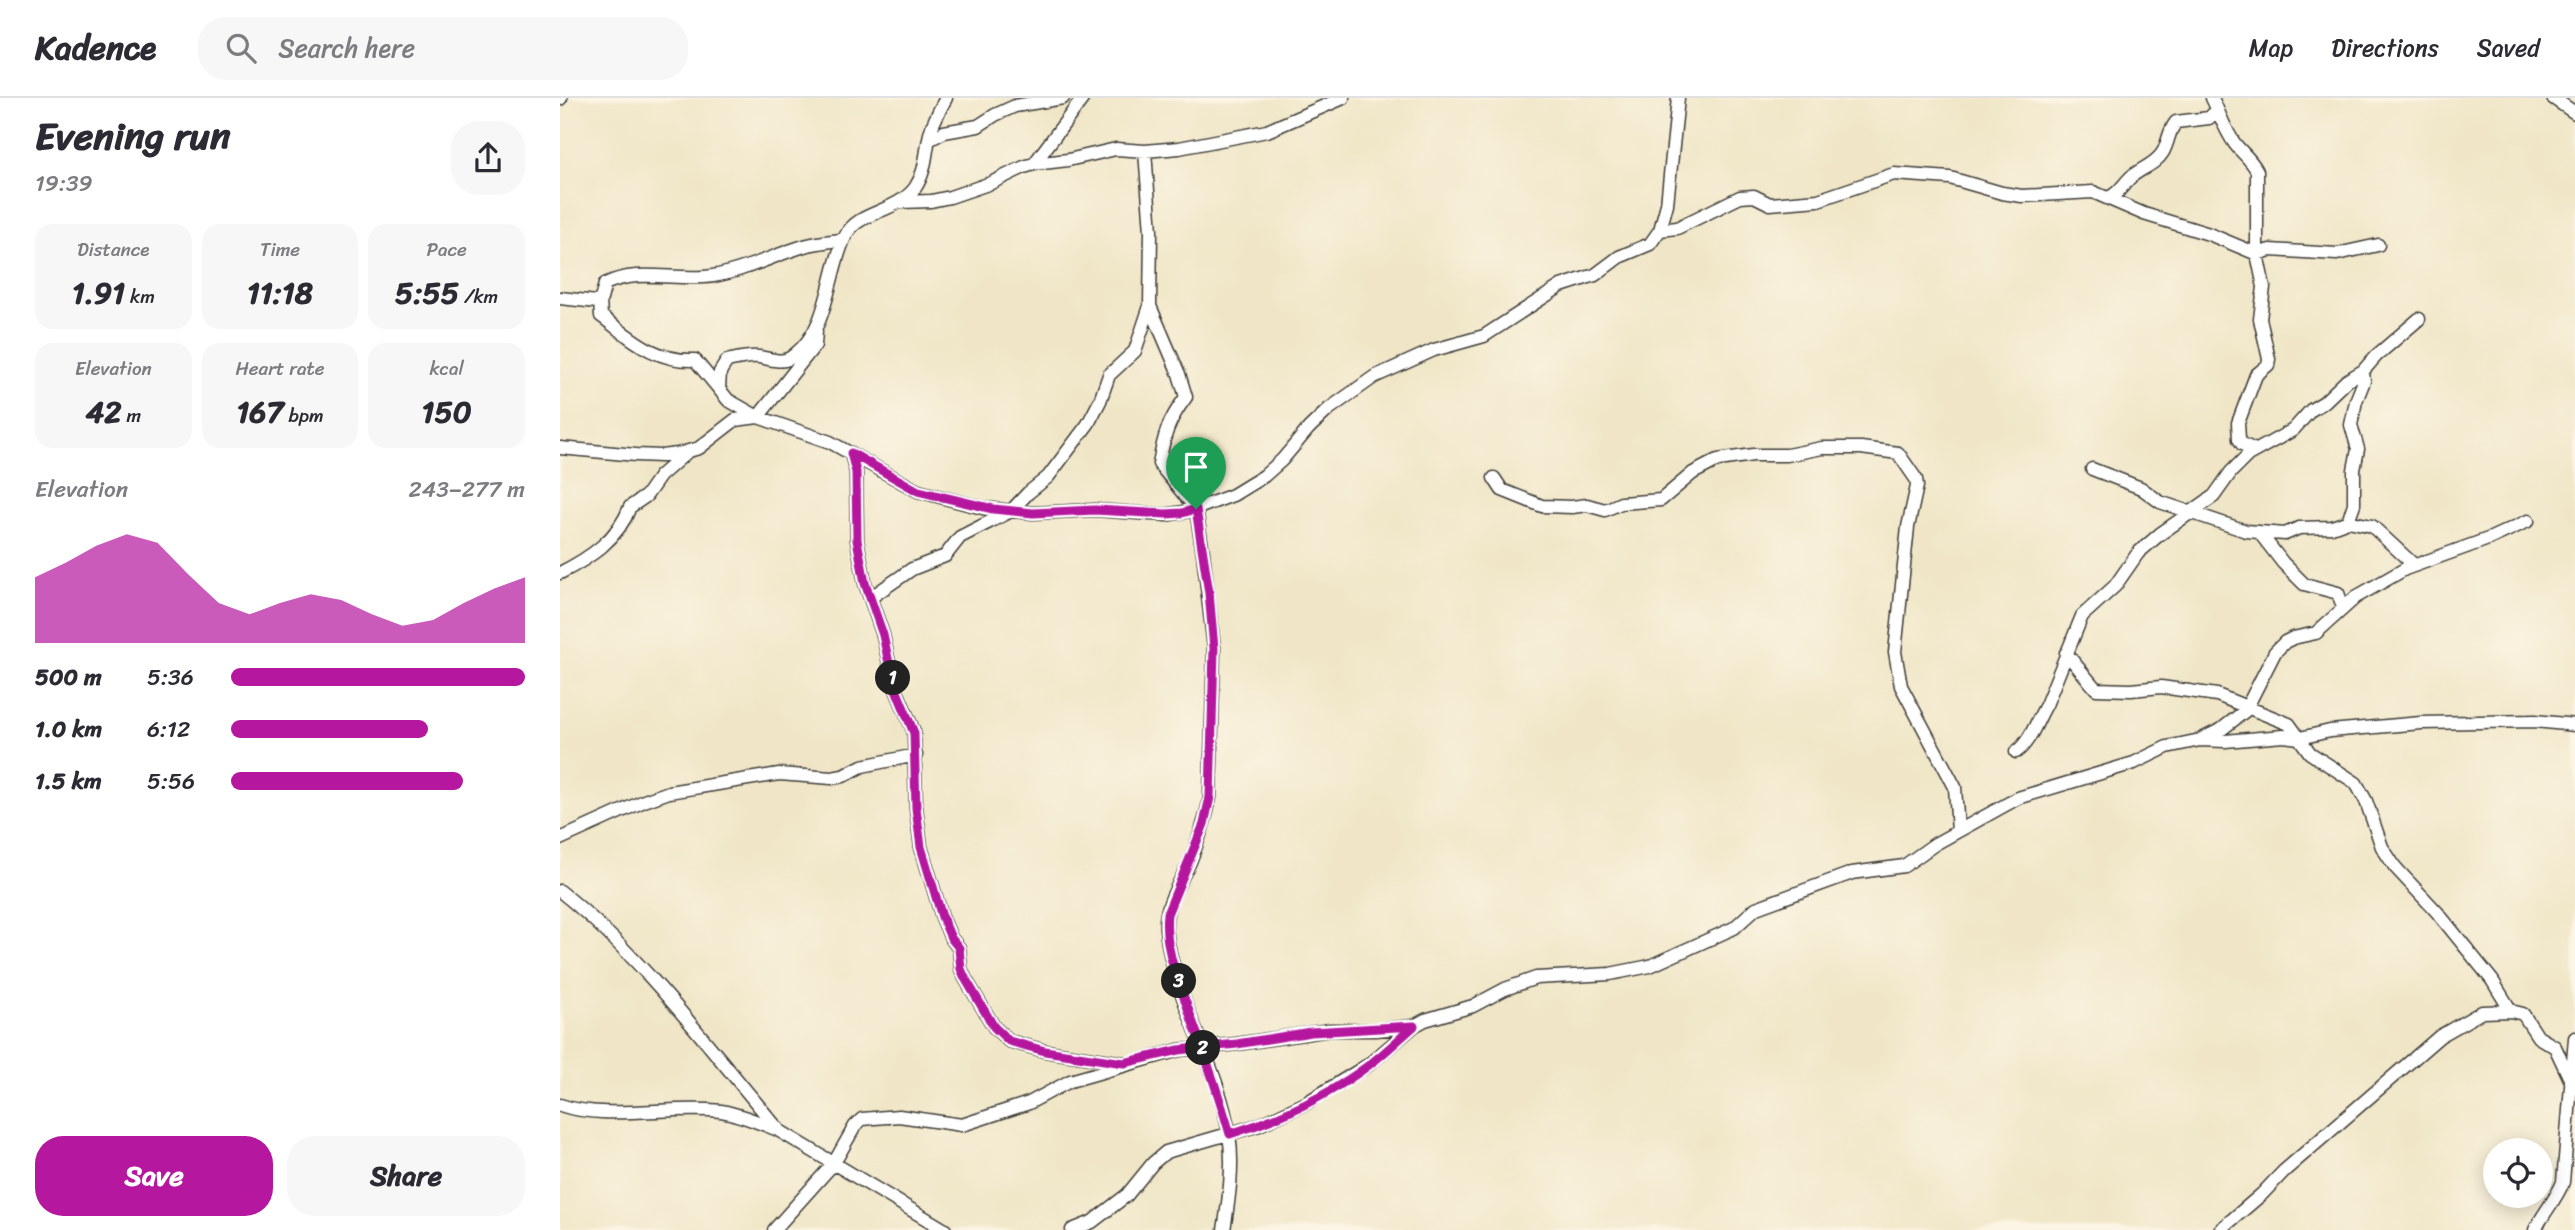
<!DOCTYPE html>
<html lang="en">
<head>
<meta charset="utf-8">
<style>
	:root { --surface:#fff; --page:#f7f7f7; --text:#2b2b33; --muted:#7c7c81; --line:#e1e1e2; --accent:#b5179e }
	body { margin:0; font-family:Sriracha,sans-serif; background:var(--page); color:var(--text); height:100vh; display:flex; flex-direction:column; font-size:26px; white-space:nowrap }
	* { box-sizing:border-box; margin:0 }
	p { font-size:23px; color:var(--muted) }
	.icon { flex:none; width:38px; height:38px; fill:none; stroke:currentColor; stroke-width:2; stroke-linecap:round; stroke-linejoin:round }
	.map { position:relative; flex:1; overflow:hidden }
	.side { display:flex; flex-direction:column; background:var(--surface); width:560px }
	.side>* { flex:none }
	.buttons { position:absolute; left:1923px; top:1040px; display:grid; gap:14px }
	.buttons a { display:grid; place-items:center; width:70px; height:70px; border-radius:50%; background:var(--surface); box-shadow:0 4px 18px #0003; font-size:35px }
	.pin { position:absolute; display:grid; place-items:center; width:60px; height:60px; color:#fff; margin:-72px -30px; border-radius:50% 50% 50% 0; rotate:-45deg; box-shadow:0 0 7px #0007 }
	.pin .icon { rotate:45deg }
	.km { position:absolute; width:35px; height:35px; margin:-18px; border-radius:50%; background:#222; color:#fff; font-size:19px; line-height:35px; text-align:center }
	.round { display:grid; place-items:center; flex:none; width:74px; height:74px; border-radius:28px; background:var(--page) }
	.summary { display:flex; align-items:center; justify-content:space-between; height:119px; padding:0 35px }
	h1 { font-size:38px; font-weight:800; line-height:52px }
	.figures { display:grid; grid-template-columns:repeat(3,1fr); gap:10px; height:119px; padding:7px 35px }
	.figures div { display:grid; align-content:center; border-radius:18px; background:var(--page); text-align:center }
	.figures b { font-size:30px; font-weight:800 }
	.figures small { font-size:19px; font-weight:400 }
	.figures p { font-size:19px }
	.chart { height:196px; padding:14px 35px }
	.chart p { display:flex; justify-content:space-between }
	.chart svg { width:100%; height:126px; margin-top:7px; fill:var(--accent); opacity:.7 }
	.primary-button { display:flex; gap:14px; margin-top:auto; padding:14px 35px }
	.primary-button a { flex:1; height:80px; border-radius:28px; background:var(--accent); color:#fff; font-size:28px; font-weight:800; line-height:80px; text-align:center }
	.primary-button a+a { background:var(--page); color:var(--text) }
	ul { padding:0 35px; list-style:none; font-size:23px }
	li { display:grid; grid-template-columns:112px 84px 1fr; align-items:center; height:52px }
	li i { height:18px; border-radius:9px; background:var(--accent) }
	header { display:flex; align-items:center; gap:42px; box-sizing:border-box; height:98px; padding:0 35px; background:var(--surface); border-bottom:2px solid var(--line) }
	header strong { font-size:33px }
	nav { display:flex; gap:38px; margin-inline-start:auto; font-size:24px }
	.search { width:490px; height:63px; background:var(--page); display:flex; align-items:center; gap:18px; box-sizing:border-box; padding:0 24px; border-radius:28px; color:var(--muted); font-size:26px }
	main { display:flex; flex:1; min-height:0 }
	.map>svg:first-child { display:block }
</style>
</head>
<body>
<header>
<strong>Kadence</strong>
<div class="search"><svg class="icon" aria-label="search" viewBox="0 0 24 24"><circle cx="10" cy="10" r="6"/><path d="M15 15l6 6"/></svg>Search here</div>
<nav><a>Map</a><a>Directions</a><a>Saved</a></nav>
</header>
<main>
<section class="side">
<div class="summary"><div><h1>Evening run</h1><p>19:39</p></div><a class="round"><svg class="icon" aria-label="share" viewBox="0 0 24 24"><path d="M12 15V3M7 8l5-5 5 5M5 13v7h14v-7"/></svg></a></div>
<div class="figures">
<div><p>Distance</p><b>1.91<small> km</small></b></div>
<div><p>Time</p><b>11:18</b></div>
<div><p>Pace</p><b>5:55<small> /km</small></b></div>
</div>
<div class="figures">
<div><p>Elevation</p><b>42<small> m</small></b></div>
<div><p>Heart rate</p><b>167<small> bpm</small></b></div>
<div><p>kcal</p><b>150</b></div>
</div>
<div class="chart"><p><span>Elevation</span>243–277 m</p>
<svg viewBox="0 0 160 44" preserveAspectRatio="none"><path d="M0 44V21L10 16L20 10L30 6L40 9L50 20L60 30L70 34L80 30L90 27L100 29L110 34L120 38L130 36L140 30L150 25L160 21V44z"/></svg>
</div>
<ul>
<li><b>500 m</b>5:36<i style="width:100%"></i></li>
<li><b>1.0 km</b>6:12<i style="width:67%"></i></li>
<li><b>1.5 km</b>5:56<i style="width:79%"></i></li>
</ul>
<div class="primary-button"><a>Save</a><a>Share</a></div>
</section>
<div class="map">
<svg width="2015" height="1132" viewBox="0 0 2015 1132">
	<rect width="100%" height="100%" fill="#fcf5e5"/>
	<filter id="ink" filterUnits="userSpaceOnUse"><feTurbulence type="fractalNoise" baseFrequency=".0143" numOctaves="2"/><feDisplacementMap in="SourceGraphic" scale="14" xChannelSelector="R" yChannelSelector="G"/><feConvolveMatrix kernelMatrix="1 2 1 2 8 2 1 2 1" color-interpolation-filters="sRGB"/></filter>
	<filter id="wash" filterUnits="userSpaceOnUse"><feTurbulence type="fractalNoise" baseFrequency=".00686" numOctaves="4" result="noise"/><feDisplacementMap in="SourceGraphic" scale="28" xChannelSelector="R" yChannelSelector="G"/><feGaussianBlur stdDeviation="1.57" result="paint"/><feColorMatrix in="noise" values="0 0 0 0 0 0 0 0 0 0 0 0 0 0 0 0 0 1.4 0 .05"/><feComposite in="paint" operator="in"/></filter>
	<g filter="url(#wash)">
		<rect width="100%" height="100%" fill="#f0e6c7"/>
	</g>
	<g filter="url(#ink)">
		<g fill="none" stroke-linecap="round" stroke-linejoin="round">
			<defs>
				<path id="minor" d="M 1652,0 C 1660,16 1664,31 1675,46 C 1683,56 1691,61 1697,73 L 1697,156 L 1704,189 L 1700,221 L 1709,261 L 1708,267 L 1696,277 L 1678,325 L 1679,341 L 1682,346 L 1695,352
					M 1993,0 L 2015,15
					M 0,1 L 1,0
					M 369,42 L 384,34 L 418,28 L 435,17 L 455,8 L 503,0
					M 585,53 L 591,133 L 590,208 L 619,276 L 626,299 C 608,323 604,337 599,366 L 636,411 L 643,455 L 654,550 L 650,699 C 646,722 638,744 629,766 C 619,786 604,808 606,831 C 613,900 659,968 669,1036 C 674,1067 669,1101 664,1132
					M 474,66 L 523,0
					M 1548,100 C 1560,95 1563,86 1572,78 C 1582,70 1596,66 1603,54 C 1609,43 1608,34 1616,24 L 1649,20 L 1657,12
					M 341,104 L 371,103 L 390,99 L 431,85 L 464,69 L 474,66 L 508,62 L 556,51 L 585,53 L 619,50 L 707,33 L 783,0
					M 1100,132 L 1117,130 L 1180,99 L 1194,98 L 1210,106 L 1258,102 L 1334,76 L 1390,80 L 1442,95 L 1462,98 L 1533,94 L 1584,116 L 1649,136 L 1697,156 L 1710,152 L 1777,156 L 1818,147
					M 0,200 L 37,204 L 41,201 L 45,186 C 79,169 117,184 153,178 C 184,173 212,158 241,149 C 255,144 270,144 284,141
					M 40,203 L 41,218 C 71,240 95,264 135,262 L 159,291
					M 256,233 L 255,247 L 198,319 L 168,302 L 159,291 L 160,274 L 167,263 C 177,261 188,258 199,259 C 212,261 223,267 234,257 C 270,230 267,175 286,137 C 298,113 336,115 355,90 C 368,71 365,49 372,29 C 376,19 381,9 386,0
					M 0,350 L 76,357 L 101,358 L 118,356 L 139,350 L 175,322 L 198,319 L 270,344 L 358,393 L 423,410 L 473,415 L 535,412 L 605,417 L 630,413 L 673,397 L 704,378 L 722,362 L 749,330 L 769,311 L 814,279 L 874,252 L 924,238 L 1001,188 L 1035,177 L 1059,159 L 1090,146 L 1100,132 L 1107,106 L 1118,0
					M 291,355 L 296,374 L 297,442 L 305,485 L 323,537 L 333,584 L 354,634 L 356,710 L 361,749 L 382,819 L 391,840 L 399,850 L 401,871 L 405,880 L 434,929 L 449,943 L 485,953 L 564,965
					M 1532,371 L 1581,390 L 1600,404 L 1686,433 L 1725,436 L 1739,430 L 1772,429 L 1788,423 L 1812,428 L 1854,467
					M 934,380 L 942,392 L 982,408 L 1012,409 L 1027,407 L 1045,412 L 1061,405 L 1101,402 L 1133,375 L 1158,362 L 1193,357 L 1227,357 L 1262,350 L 1301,350 L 1338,355 L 1356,381 L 1357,388 L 1348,429 L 1335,554 L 1341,588 L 1395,689 L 1398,733
					M 1788,423 L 1794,406 L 1794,372 L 1798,351 L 1791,327 L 1796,303 L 1804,283 L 1803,273
					M 1699,434 L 1723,465 L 1744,486 L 1778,495 L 1783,509
					M 0,475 C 30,460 58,441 70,409 L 86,398 L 100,378 L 126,355
					M 310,500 L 352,471 L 385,458 L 400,439 L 451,413 L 468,395 L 488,379 L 528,326 L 540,303 L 549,277 L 575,253 L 590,208
					M 1506,555 L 1536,591 L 1571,592 L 1601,589 L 1657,597 L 1729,626 L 1750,655 L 1796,685 L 1806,703 L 1822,749 L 1835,769 L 1877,814 L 1932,882 L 1951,913
					M 1640,642 L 1662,631 L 1685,613 L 1715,554 L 1725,544 L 1733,540 L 1756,535 L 1796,499 L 1845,471 L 1931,440 L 1968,423
					M 1456,654 C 1471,643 1477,622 1486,607 L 1522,518 L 1555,488 L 1578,455 L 1600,436 L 1654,398 L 1671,374 L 1688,357 L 1733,332 L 1751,312 L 1764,304 L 1786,283 L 1803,273 L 1816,258 L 1859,221
					M 0,741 L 84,703 L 109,694 L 219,676 L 272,680 L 283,678 L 302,668 L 356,657
					M 0,793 C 84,860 149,950 218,1031
					M 0,1007 C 47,1023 112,1007 161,1013 C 180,1016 200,1025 218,1032 L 385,1132
					M 214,1132 L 274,1065 L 295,1028 L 302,1021 L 339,1018 L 402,1027 L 469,1005 L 510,983 L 619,952 L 677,946 L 770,932 L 816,932 L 853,928
					M 512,1132 L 532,1124 L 567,1097 L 593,1065 L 606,1054 L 699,1027 L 746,1005 L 808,967 L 854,928 L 865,922 L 913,908 L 945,891 L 976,880 L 1050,876 L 1090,868 L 1174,830 L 1196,810 L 1292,775 L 1344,768 L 1375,746 L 1458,700 L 1574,665 L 1607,649 L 1640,642 L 1665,643 L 1723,638 L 1740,640 L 1770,633 L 1861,625 L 1975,623 L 2015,627
					M 1660,1132 L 1702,1096 L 1724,1073 L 1880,938 L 1922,914 L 1951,913 L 1963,916 L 1978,939 L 1995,949 L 2011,983
					M 1975,1132 C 1983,1115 1996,1102 2003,1084 L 2015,940"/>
			</defs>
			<use href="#minor" stroke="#3c3a36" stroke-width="15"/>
			<use href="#minor" stroke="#fff" stroke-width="12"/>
		</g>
	</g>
	<g fill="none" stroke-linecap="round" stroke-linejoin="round" filter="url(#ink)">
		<defs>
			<path id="route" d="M 636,411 L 622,415 L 606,416 L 535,412 L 473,415 L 433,411 L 358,393 L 291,355 L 296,374 L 297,442 L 305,485 L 323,537 L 333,584 L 354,635 L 356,710 L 361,749 L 382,819 L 391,840 L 399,850 L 401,871 L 405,880 L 434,929 L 449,943 L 485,953 L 564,965 L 619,952 L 677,946 L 751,934 L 854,928 C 839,941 825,955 809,967 C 768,998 719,1021 670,1036 C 659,998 646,960 632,922 C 621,889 603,851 607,816 L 644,726 L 650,699 L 654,550 L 649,495 L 636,411"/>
		</defs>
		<use href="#route" stroke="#fff" stroke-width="14"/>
		<use href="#route" stroke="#b5179e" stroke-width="9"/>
	</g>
</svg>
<div class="buttons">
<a><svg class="icon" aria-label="locate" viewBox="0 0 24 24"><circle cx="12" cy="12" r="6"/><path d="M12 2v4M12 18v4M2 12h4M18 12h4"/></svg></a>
</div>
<div class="pin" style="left:636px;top:411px;background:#1e9e55"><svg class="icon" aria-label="arrive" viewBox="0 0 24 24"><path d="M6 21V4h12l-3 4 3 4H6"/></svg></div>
<b class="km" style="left:333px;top:580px">1</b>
<b class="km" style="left:643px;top:950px">2</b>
<b class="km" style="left:619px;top:883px">3</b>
</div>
</main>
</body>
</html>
